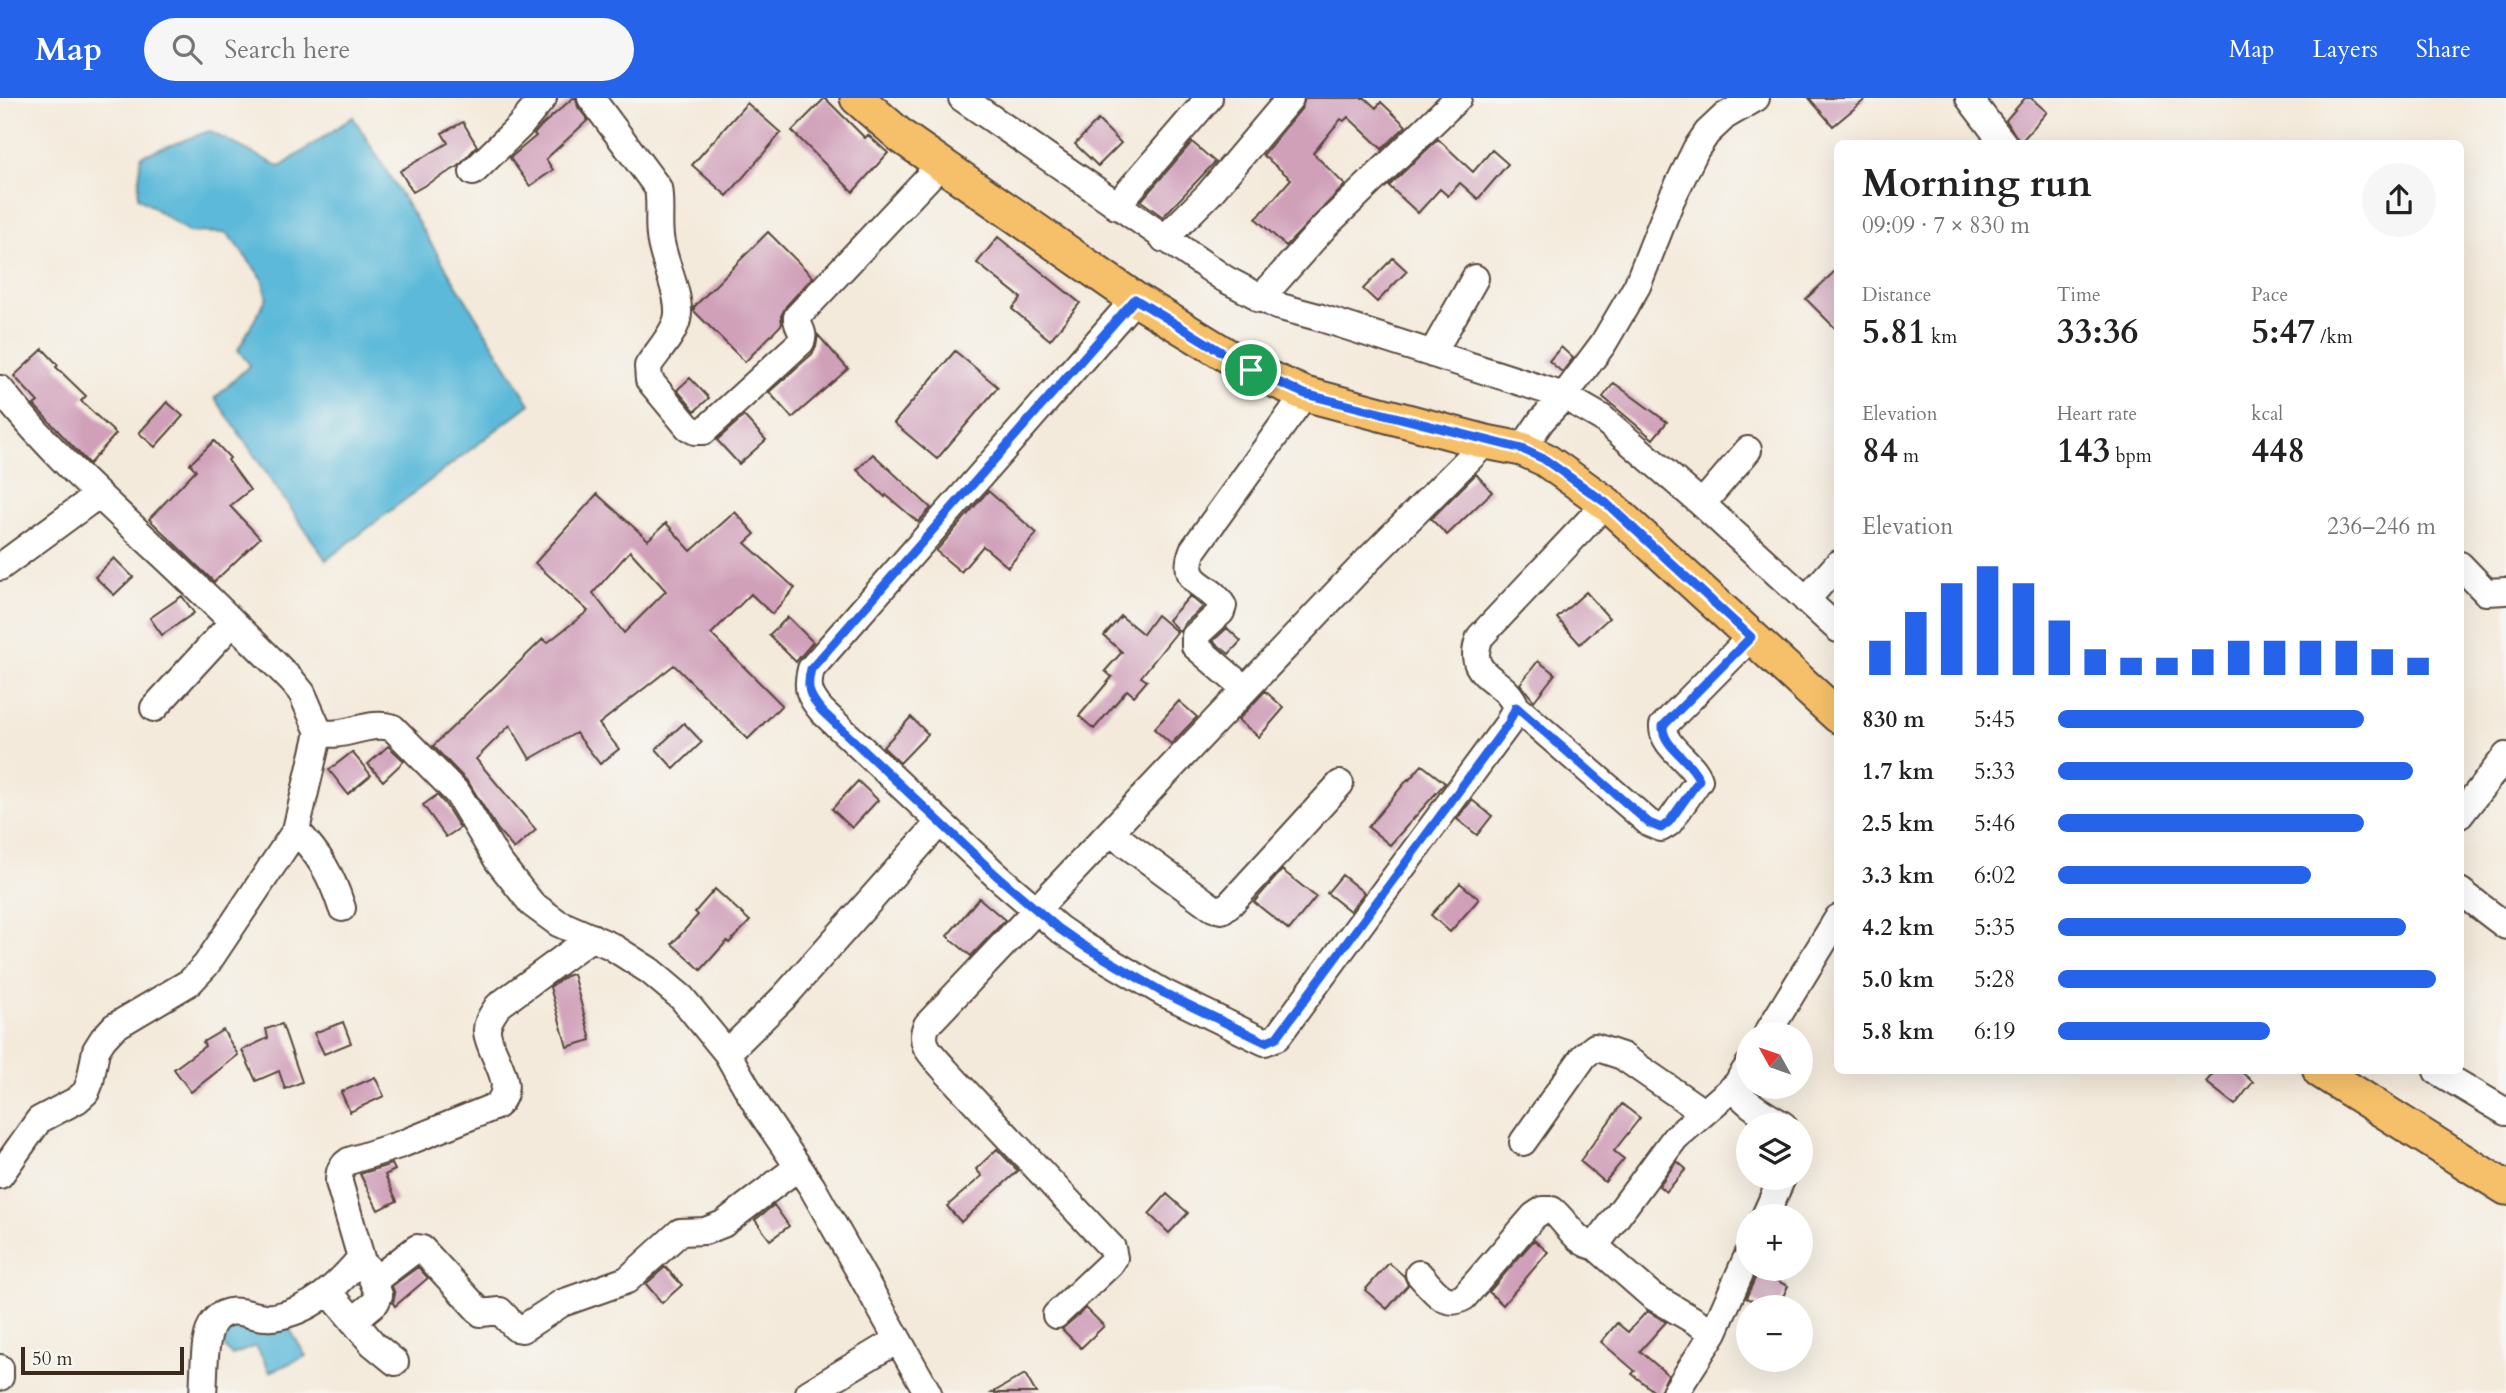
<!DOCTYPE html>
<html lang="en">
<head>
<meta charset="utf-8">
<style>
	:root { --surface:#fff; --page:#f6f6f6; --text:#222; --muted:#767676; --accent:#2563eb }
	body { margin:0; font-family:Cardo,serif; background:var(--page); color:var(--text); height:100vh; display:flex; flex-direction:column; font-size:26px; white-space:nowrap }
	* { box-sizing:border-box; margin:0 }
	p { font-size:23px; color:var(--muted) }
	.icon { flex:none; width:38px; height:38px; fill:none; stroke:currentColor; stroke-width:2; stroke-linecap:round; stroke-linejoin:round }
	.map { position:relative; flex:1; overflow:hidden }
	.side { position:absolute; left:1834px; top:42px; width:630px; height:934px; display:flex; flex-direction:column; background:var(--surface); border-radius:10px; box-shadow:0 7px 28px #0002 }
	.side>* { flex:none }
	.needle { width:46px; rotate:310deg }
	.controls { position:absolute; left:1736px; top:924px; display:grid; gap:14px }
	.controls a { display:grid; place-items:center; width:77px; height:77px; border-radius:50%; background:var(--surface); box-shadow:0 7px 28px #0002; font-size:35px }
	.scale { position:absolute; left:21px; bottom:18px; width:163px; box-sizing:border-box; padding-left:7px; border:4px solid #3b2a1e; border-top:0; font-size:19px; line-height:24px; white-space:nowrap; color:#3b2a1e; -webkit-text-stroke:5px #f6f6f2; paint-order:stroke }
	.pin { position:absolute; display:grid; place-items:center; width:60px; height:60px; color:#fff; margin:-30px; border:4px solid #fff; border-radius:50%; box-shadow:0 2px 7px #0007 }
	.round { display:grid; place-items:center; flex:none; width:74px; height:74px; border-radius:37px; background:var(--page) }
	.summary { display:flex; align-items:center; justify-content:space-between; height:119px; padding:0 28px }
	h1 { font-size:38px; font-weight:600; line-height:52px }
	.stats { display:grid; grid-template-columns:repeat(3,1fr); gap:10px; height:119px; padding:7px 28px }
	.stats div { display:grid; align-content:center }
	.stats b { font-size:35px; font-weight:600 }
	.stats small { font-size:19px; font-weight:400 }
	.stats p { font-size:19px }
	.chart { height:196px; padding:14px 28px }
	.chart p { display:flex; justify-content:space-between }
	.chart svg { width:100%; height:126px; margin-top:7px; stroke:var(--accent); stroke-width:6 }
	ul { padding:0 28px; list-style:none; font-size:23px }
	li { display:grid; grid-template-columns:112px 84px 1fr; align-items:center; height:52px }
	li i { height:18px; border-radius:9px; background:var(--accent) }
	header { display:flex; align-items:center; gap:42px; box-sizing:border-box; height:98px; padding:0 35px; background:var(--accent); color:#fff }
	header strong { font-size:33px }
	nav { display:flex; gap:38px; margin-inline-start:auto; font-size:24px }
	.search { width:490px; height:63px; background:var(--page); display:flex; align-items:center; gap:18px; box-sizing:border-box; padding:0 24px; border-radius:38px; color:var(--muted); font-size:26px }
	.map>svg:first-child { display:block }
</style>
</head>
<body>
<header>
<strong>Map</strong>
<div class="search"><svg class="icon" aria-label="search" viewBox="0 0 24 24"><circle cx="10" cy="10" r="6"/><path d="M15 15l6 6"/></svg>Search here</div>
<nav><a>Map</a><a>Layers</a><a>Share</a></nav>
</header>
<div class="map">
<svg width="2506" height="1295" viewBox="0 0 2506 1295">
	<rect width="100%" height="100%" fill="#f6f6f2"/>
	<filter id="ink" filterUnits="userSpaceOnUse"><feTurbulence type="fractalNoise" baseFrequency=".0143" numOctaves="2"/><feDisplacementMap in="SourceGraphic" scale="14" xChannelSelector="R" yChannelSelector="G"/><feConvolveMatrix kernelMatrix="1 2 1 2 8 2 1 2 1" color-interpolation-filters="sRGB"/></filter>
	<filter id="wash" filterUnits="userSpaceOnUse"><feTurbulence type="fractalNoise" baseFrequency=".00686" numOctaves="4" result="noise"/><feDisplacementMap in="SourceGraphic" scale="28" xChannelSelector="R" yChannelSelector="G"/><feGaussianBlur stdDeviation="1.57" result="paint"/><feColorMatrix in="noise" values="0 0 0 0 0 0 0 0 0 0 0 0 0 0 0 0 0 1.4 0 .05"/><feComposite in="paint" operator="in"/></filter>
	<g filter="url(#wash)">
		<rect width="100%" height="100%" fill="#f4eadb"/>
		<path fill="#5bb9d9" stroke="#4b727c" stroke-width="2" d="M 353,19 L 530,306 L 326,462 L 215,300 L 250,267 L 238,252 L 267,199 L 262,180 L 227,135 L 189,134 L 138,99 L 141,58 L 209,33 L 280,69 Z
			M 231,1218 L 283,1220 L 306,1258 L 270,1274 L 256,1248 L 232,1257 L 212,1236 Z"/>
		<g id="blocks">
			<path fill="#d0a0b9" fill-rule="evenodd" d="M 573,0 L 576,0 L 578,9 L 588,22 L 546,61 L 553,72 L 530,88 L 510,60 L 536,38 L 534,36 L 542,27 Z
				M 825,0 L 865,40 L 868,37 L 888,55 L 853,94 L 792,33 Z
				M 1305,0 L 1365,0 L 1376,10 L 1381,4 L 1406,28 L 1382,51 L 1348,19 L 1344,23 L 1341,21 L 1313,55 L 1345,87 L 1286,148 L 1256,121 L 1291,81 L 1263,57 L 1302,10 Z
				M 1809,0 L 1867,0 L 1833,28 Z
				M 2025,0 L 2031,0 L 2047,14 L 2020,45 L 2006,22 Z
				M 747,5 L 781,35 L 727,98 L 692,67 Z
				M 1098,22 L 1121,45 L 1098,68 L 1075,46 Z
				M 463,24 L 477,48 L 459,68 L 413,94 L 400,73 L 448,45 L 442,35 Z
				M 1438,41 L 1473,74 L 1492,52 L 1508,66 L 1478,101 L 1460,85 L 1448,98 L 1440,91 L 1418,115 L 1389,88 Z
				M 1192,44 L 1215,64 L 1163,119 L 1141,103 Z
				M 768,134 L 813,179 L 786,208 L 781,218 L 782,226 L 745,264 L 694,213 L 694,209 Z
				M 998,139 L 1080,205 L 1050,242 L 1012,211 L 1021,200 L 977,165 Z
				M 1393,160 L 1407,173 L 1377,204 L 1363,191 Z
				M 1838,170 L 1838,233 L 1806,201 Z
				M 818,237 L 848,271 L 792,320 L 769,294 L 812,256 L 816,249 Z
				M 1561,249 L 1573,260 L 1562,274 L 1549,263 Z
				M 43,251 L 58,267 L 56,269 L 86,298 L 81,303 L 116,336 L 89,366 L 34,307 L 38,304 L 14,278 Z
				M 955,253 L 998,289 L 937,361 L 894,325 Z
				M 690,280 L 709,300 L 695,313 L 677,292 Z
				M 1614,285 L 1667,324 L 1653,341 L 1603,299 Z
				M 167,304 L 183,318 L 155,349 L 139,335 Z
				M 744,318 L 766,342 L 739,366 L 717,342 Z
				M 214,343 L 230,360 L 228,362 L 250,392 L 230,408 L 260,440 L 214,484 L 149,421 L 196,372 L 190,366 Z
				M 873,356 L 931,410 L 918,424 L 886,397 L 885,399 L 857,372 Z
				M 1476,376 L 1492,394 L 1447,437 L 1431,421 Z
				M 988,393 L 1037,435 L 1008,469 L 983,448 L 961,474 L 936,453 Z
				M 597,396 L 648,442 L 666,425 L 691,453 L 735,414 L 755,436 L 745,445 L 795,490 L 772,516 L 751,496 L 711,536 L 782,607 L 748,641 L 674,567 L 599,626 L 619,651 L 600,666 L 576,635 L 530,661 L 510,627 L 476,661 L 536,732 L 514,751 L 498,732 L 469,685 L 433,648 L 543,541 L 547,545 L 588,513 L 535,465 ZM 630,453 L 666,493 L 624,535 L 593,495 Z
				M 114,460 L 133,479 L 114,497 L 95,479 Z
				M 1586,494 L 1609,520 L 1580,546 L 1557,520 Z
				M 182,498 L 194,515 L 162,537 L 150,520 Z
				M 1190,498 L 1203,509 L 1184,526 L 1180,534 L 1168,522 Z
				M 1157,517 L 1177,534 L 1141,579 L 1147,583 L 1134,598 L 1127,592 L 1094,631 L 1079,618 L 1112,579 L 1105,573 L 1122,554 L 1104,538 L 1121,518 L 1143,536 Z
				M 788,519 L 813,544 L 796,564 L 769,537 Z
				M 1227,530 L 1241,543 L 1229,556 L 1213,543 Z
				M 1538,563 L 1555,576 L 1534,603 L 1520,586 Z
				M 1265,593 L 1284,610 L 1259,639 L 1238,622 Z
				M 1179,603 L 1197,619 L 1171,646 L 1154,631 Z
				M 911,619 L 928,636 L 900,665 L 883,649 Z
				M 684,625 L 702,644 L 674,671 L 656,651 Z
				M 388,648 L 404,663 L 383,683 L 368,666 Z
				M 352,654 L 371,677 L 348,696 L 329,672 Z
				M 1422,667 L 1445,685 L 1390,747 L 1368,729 L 1408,681 L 1409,682 Z
				M 858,683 L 878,702 L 852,730 L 832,711 Z
				M 437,697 L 445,706 L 460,730 L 446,739 L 423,707 Z
				M 1472,702 L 1492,718 L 1477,737 L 1457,721 Z
				M 1282,772 L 1316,799 L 1289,832 L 1254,804 Z
				M 1342,777 L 1364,795 L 1350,813 L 1327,795 Z
				M 1460,785 L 1479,801 L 1450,834 L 1431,817 Z
				M 715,791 L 750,823 L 729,845 L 727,843 L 701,872 L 672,846 L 698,817 L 695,814 Z
				M 979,800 L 1005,822 L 971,858 L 947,838 Z
				M 573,876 L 591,942 L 567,949 L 550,889 L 566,878 Z
				M 343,924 L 351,945 L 324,956 L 314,935 Z
				M 282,926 L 302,984 L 285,991 L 279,973 L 256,983 L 242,952 L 268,940 L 266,931 Z
				M 223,932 L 238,957 L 191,994 L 174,971 L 205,948 L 203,944 Z
				M 2215,973 L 2240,973 L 2253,984 L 2235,1007 L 2206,984 Z
				M 375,979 L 384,998 L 350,1014 L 341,994 Z
				M 1622,1006 L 1640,1020 L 1614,1053 L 1624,1061 L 1605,1084 L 1580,1063 Z
				M 997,1051 L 1018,1073 L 961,1124 L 947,1108 L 982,1078 L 976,1071 Z
				M 1677,1063 L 1686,1071 L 1666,1094 L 1659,1088 Z
				M 392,1066 L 395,1072 L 385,1077 L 397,1103 L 378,1112 L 360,1076 Z
				M 1167,1096 L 1188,1115 L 1169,1135 L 1149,1116 Z
				M 774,1107 L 789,1128 L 770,1142 L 755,1122 Z
				M 1534,1142 L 1548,1154 L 1503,1207 L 1489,1194 Z
				M 1389,1165 L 1404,1178 L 1408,1187 L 1387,1211 L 1365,1192 Z
				M 418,1169 L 428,1180 L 395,1208 L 393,1205 L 395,1196 L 392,1188 Z
				M 665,1169 L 682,1187 L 662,1205 L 646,1186 Z
				M 1758,1174 L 1788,1188 L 1778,1209 L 1767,1209 L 1746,1200 Z
				M 1086,1210 L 1104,1228 L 1081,1250 L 1062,1231 Z
				M 1647,1213 L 1666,1224 L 1640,1253 L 1668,1277 L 1659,1295 L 1656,1295 L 1632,1276 L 1635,1273 L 1601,1244 L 1617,1225 L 1628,1234 Z
				M 1025,1276 L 1036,1295 L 992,1295 Z"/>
		</g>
	</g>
	<g filter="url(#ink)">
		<use href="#blocks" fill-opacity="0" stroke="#57473a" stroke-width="2"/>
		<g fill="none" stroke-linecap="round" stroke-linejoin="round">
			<defs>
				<path id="minor" d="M 591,0 L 658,90 C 661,106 658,122 660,138 C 662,163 683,199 677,222 C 672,239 657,254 648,268 L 649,282 L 688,329 L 695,333 L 704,333 L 801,244 C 806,234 796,228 797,219 L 941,66
					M 962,0 L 1225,181 L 1277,208 L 1318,219 L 1564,298 L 1602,320 L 1702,406 L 1838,531
					M 1969,0 L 2004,46
					M 473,74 L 520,28 L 543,0
					M 1116,108 L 1209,0
					M 1164,141 L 1209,96 L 1290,0
					M 1135,201 L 811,571 C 806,590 809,598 822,613 L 996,777 L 1058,830 L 1084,848 L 1164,895 L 1265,944 L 1277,939 L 1508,626 L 1516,609 C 1505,578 1463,581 1480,539 L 1606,405
					M 1260,201 L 1325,128 L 1458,0
					M 1432,256 L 1475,180
					M 0,291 C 49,353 106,404 164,458 C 208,499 251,541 293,584 L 302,595 L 319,634 C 343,642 369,621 393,630 L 458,696 L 498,763 L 532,806 L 558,825 L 611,848 L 650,873 L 682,900 L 727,955 L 759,1011 L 812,1089 L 928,1295
					M 1522,351 L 1541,323 L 1564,298 L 1603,246 L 1637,188 L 1671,102 L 1696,51 L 1707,35 L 1725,18 L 1756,0
					M 1702,406 L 1748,352
					M 2460,467 L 2486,494 L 2506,493
					M 0,469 L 98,397
					M 1806,502 L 1838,466
					M 1245,591 L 1195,548 L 1195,538 L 1221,514 L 1223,508 C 1209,483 1179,489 1193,452 L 1305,296
					M 1516,609 L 1649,725 L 1661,730 L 1669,725 L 1699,682 C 1692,662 1662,649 1663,628 L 1751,539
					M 154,610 L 233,524
					M 2460,717 L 2506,658
					M 296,732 C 320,758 331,776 342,810
					M 1111,735 L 1213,810 L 1222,812 L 1231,805 L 1340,686
					M 2460,793 L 2506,828
					M 1767,936 L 1838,820
					M 727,955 L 784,899 L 940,724
					M 1748,968 C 1745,974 1738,981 1737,988 C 1735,1001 1773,1021 1783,1027
					M 2437,973 L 2506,1014
					M 1523,1044 L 1584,958 L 1595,949 L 1622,958 L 1703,1014
					M 0,1077 L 39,1022 L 77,1002 L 86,994 L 90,984 L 96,952 L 103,941 L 114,929 L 190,884 L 206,867 L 296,732 L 319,634
					M 1765,1118 L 1782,1080
					M 1595,1148 L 1652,1198 L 1714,1234
					M 1419,1176 C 1432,1190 1444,1211 1464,1199 L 1534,1118 L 1543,1112 L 1552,1112 C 1566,1123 1576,1146 1595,1148 L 1675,1040 L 1737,986
					M 375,1182 L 417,1150 L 422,1151 L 481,1215 L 500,1213 L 516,1230 L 522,1231 L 562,1205 L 627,1182 L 680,1134 L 705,1133 L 723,1126 L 798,1069
					M 329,1194 L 373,1246 L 395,1264
					M 1056,1217 L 1110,1166 L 1114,1160 L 1112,1150 L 946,973 C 934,958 917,947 927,927 L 1367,463 L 1486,344
					M 353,1223 L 376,1204 L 379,1197 L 367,1169
					M 0,1270 L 0,1279
					M 203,1295 C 205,1276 202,1235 216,1221 C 234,1204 253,1222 273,1219 C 312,1213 336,1189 361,1160 L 339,1084 C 339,1074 340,1069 349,1063 L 402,1046 L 496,1008 C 519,987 490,958 487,934 C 486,924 493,916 498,908 L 592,839
					M 809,1295 L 897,1242
					M 1675,1295 L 1714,1234 L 1748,1157"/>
				<path id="major" d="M 857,0 L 902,39 L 1135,201 L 1251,272 L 1305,296 L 1486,344 L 1522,351 L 1544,361 L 1606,405 L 1838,618
					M 2320,973 L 2506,1090"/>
			</defs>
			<use href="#minor" stroke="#57473a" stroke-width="30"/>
			<use href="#major" stroke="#57473a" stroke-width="37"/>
			<use href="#minor" stroke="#fff" stroke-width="26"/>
			<use href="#major" stroke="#f6c06b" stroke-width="33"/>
		</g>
	</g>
	<g fill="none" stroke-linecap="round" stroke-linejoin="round" filter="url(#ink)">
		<defs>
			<path id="route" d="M 1135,201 L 1251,272 L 1305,296 L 1522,351 L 1544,361 L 1606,405 L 1751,539 L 1663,628 C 1662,649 1692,662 1699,682 L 1669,724 L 1661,730 L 1649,725 L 1516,609 L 1508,626 L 1277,939 L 1265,944 L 1164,895 L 1084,848 L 1058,830 L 996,777 L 822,613 C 809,598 806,590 811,571 Z"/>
		</defs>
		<use href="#route" stroke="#fff" stroke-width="14"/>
		<use href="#route" stroke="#2563eb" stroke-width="9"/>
	</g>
</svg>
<div class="controls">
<a><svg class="needle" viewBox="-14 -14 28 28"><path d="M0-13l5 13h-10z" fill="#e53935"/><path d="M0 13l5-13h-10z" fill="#767676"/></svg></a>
<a><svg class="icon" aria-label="layers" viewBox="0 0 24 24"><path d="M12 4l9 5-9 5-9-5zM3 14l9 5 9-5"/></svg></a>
<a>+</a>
<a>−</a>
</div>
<div class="scale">50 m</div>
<div class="pin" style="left:1251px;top:272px;background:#1e9e55"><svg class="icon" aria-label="arrive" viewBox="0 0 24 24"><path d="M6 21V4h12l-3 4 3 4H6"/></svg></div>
<section class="side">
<div class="summary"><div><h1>Morning run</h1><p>09:09 · 7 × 830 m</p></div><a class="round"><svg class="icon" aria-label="share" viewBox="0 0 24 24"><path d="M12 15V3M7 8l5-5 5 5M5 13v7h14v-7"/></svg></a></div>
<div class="stats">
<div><p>Distance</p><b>5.81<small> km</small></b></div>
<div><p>Time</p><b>33:36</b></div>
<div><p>Pace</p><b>5:47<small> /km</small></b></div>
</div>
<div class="stats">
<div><p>Elevation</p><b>84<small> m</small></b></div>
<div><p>Heart rate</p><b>143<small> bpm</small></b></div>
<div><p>kcal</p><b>448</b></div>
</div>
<div class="chart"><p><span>Elevation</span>236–246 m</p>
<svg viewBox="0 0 160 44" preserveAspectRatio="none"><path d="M5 44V32M15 44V22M25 44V12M35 44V6M45 44V12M55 44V25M65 44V35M75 44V38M85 44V38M95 44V35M105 44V32M115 44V32M125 44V32M135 44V32M145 44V35M155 44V38"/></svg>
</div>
<ul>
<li><b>830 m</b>5:45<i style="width:81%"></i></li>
<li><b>1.7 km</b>5:33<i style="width:94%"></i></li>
<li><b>2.5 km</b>5:46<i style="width:81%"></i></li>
<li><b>3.3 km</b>6:02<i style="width:67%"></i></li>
<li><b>4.2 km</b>5:35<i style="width:92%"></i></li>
<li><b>5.0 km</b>5:28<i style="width:100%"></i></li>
<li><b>5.8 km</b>6:19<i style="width:56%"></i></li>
</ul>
</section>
</div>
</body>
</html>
